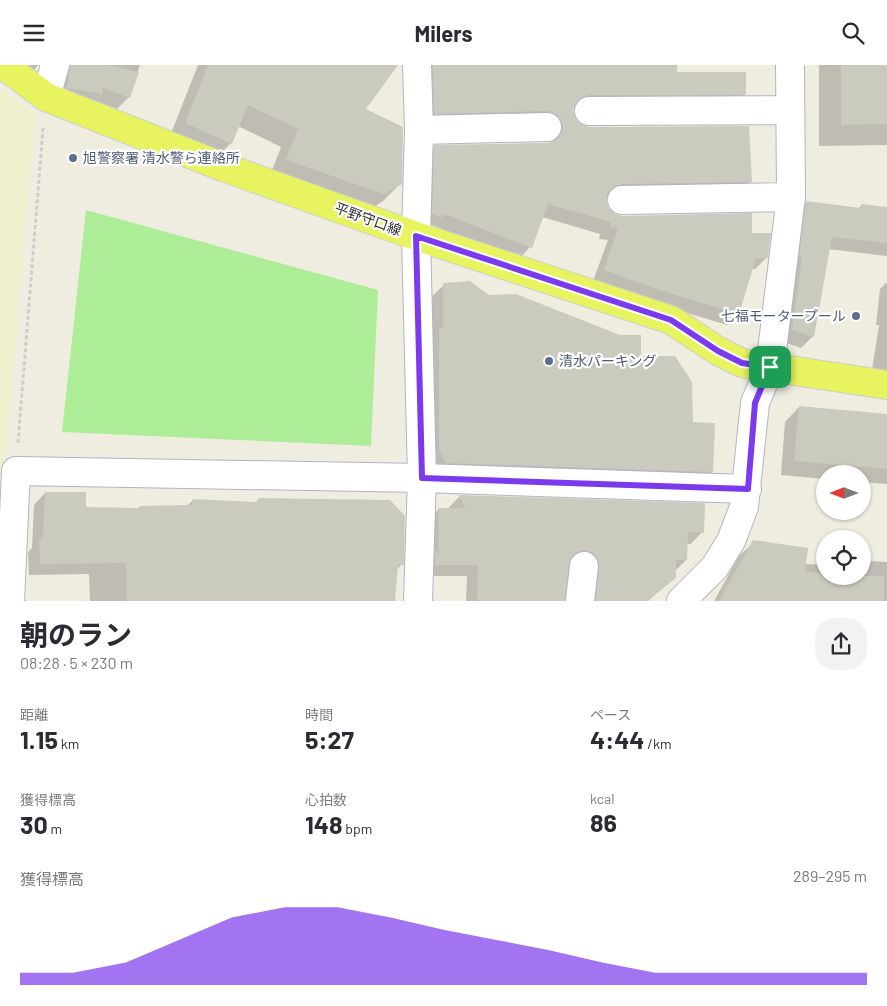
<!DOCTYPE html>
<html lang="ja">
<head>
<meta charset="utf-8">
<style>
	:root { --surface:#fff; --page:#f2f2f3; --text:#2b2b33; --muted:#7c7c81; --accent:#7c3aed }
	body { margin:0; font-family:Barlow,"Noto Sans JP",sans-serif; background:var(--page); color:var(--text); height:100vh; display:flex; flex-direction:column; font-size:19px; white-space:nowrap }
	* { box-sizing:border-box; margin:0 }
	p { font-size:16px; color:var(--muted) }
	.icon { flex:none; width:28px; height:28px; fill:none; stroke:currentColor; stroke-width:2; stroke-linecap:round; stroke-linejoin:round }
	.map { position:relative; height:536px; overflow:hidden }
	.panel { display:flex; flex-direction:column; background:var(--surface); flex:1 }
	.panel>* { flex:none }
	.needle { width:32px; rotate:270deg }
	.controls { position:absolute; left:816px; top:400px; display:grid; gap:10px }
	.controls a { display:grid; place-items:center; width:55px; height:55px; border-radius:50%; background:var(--surface); box-shadow:0 1px 4px #0004; font-size:25px }
	.pin { position:absolute; display:grid; place-items:center; width:42px; height:42px; color:#fff; margin:-21px; border-radius:10px; box-shadow:0 2px 8px #0006 }
	.round { display:grid; place-items:center; flex:none; width:52px; height:52px; border-radius:20px; background:var(--page) }
	.summary { display:flex; align-items:center; justify-content:space-between; height:85px; padding:0 20px }
	h1 { font-size:28px; font-weight:700; line-height:38px }
	.figures { display:grid; grid-template-columns:repeat(3,1fr); gap:8px; height:85px; padding:5px 20px }
	.figures div { display:grid; align-content:center }
	.figures b { font-size:25px; font-weight:700 }
	.figures small { font-size:14px; font-weight:400 }
	.figures p { font-size:14px }
	.chart { height:140px; padding:10px 20px }
	.chart p { display:flex; justify-content:space-between }
	.chart svg { width:100%; height:90px; margin-top:5px; fill:var(--accent); opacity:.7 }
	header { display:flex; justify-content:space-between; align-items:center; height:65px; padding:0 20px; background:var(--surface); font-size:22px; font-weight:700 }
	.map>svg:first-child { display:block }
</style>
</head>
<body>
<header><svg class="icon" aria-label="menu" viewBox="0 0 24 24"><path d="M4 6h16M4 12h16M4 18h16"/></svg>Milers<svg class="icon" aria-label="search" viewBox="0 0 24 24"><circle cx="10" cy="10" r="6"/><path d="M15 15l6 6"/></svg></header>
<div class="map">
<svg width="887" height="536" viewBox="0 0 887 536">
	<rect width="100%" height="100%" fill="#efede0"/>
	<path fill="#f0f0cf" d="M 0,24 L 35,48 L 0,454 Z"/>
	<path fill="#aeed97" d="M 86,145 L 378,225 L 371,381 L 62,367 Z"/>
	<path fill="#0003" d="M 7,0 L 38,0 L 25,16 Z
		M 54,0 L 140,0 L 129,32 L 117,44 L 94,35 L 89,40 L 56,35 Z
		M 198,0 L 396,0 L 364,45 L 401,118 L 382,137 L 365,147 L 269,113 L 281,82 L 238,61 L 231,78 L 213,96 L 168,76 Z
		M 416,0 L 662,0 L 662,7 L 745,29 L 734,41 L 576,41 L 572,46 L 575,55 L 581,61 L 750,117 L 739,128 L 609,130 L 605,135 L 608,144 L 614,150 L 750,169 L 767,192 L 755,204 L 752,204 L 738,248 L 727,260 L 644,235 L 593,216 L 608,175 L 599,174 L 600,169 L 542,152 L 530,182 L 519,194 L 432,160 L 429,164 L 423,93 L 435,82 L 550,78 L 552,73 L 423,60 Z
		M 819,0 L 887,0 L 887,80 L 819,81 Z
		M 807,137 L 858,144 L 862,140 L 887,143 L 887,191 L 828,184 L 813,271 L 801,283 L 781,276 L 795,149 Z
		M 887,217 L 887,314 L 871,311 L 879,260 L 876,260 L 880,224 Z
		M 444,220 L 489,231 L 639,293 L 692,359 L 712,407 L 696,423 L 428,414 L 427,236 Z
		M 799,342 L 887,350 L 887,419 L 862,417 L 862,409 L 825,409 L 825,414 L 781,410 L 785,357 Z
		M 45,428 L 85,443 L 138,444 L 140,442 L 187,441 L 193,435 L 255,438 L 259,434 L 402,499 L 394,507 L 394,536 L 90,536 L 89,509 L 29,510 L 28,487 L 32,483 L 34,440 Z
		M 460,431 L 702,467 L 691,479 L 686,479 L 686,495 L 675,506 L 675,512 L 648,536 L 585,536 L 574,497 L 568,497 L 563,536 L 466,536 L 467,511 L 424,511 L 427,456 L 439,444 L 450,444 L 449,442 Z
		M 753,478 L 805,499 L 825,500 L 825,511 L 862,511 L 862,501 L 868,496 L 887,497 L 887,536 L 714,536 L 739,491 Z"/>
	<path fill="#cbcabe" d="M 70,0 L 106,0 L 139,7 L 130,33 L 103,23 L 102,29 L 67,23 Z
		M 208,0 L 398,0 L 366,44 L 403,62 L 402,119 L 384,129 L 286,95 L 298,64 L 248,40 L 232,79 L 185,58 Z
		M 433,0 L 677,0 L 677,7 L 746,7 L 746,30 L 589,30 L 581,33 L 576,38 L 573,46 L 576,54 L 582,60 L 589,62 L 749,61 L 752,117 L 622,119 L 614,122 L 608,128 L 606,135 L 609,143 L 615,149 L 622,151 L 752,148 L 752,168 L 771,168 L 768,193 L 756,193 L 739,249 L 656,224 L 604,205 L 618,163 L 610,162 L 611,157 L 548,139 L 532,183 L 444,149 L 441,153 L 432,148 L 434,80 L 547,78 L 556,75 L 560,70 L 563,62 L 560,53 L 554,48 L 547,46 L 434,49 Z
		M 841,0 L 887,0 L 887,59 L 841,60 Z
		M 806,136 L 861,143 L 861,139 L 887,142 L 887,178 L 832,172 L 814,272 L 792,265 L 802,192 L 799,192 Z
		M 470,216 L 489,230 L 516,229 L 620,270 L 641,270 L 641,291 L 675,291 L 692,317 L 693,357 L 715,358 L 713,407 L 445,398 L 439,384 L 439,263 L 443,263 L 443,218 Z
		M 799,341 L 887,349 L 887,404 L 794,396 Z
		M 45,427 L 86,427 L 86,442 L 139,443 L 139,441 L 192,440 L 192,434 L 258,437 L 258,433 L 390,435 L 405,451 L 404,500 L 398,500 L 395,536 L 127,536 L 126,498 L 40,499 L 39,474 L 43,474 Z
		M 459,430 L 705,438 L 704,468 L 688,467 L 687,495 L 676,495 L 676,513 L 647,536 L 596,536 L 598,495 L 593,488 L 585,485 L 577,487 L 571,492 L 565,536 L 477,536 L 478,500 L 435,500 L 435,485 L 439,489 L 438,443 L 465,443 Z
		M 753,475 L 808,483 L 805,507 L 825,508 L 825,511 L 884,511 L 884,536 L 719,536 Z"/>
	<g fill="none" stroke-linecap="round" stroke-linejoin="round">
		<defs>
			<path id="minor" d="M 417,0 L 419,65 L 416,171 L 422,413 L 418,536
				M 46,32 L 55,0
				M 589,46 L 790,45
				M 419,65 L 547,62
				M 622,135 L 791,132
				M 10,536 L 16,406 L 422,413 L 747,424
				M 580,536 L 584,501
				M 681,536 L 715,502 L 731,476 L 744,442 L 755,338 L 770,302 L 791,132 L 790,0"/>
			<path id="major" d="M 3,0 L 46,32 L 223,102 L 416,171 L 671,255 L 718,286 L 742,298 L 887,320"/>
		</defs>
		<use href="#minor" stroke="#b5b3c1" stroke-width="30"/>
		<use href="#major" stroke="#cdcdcd" stroke-width="30"/>
		<path stroke="#cdcdcd" stroke-width="3" stroke-dasharray="4 2.5" stroke-linecap="butt" d="M 18,378 L 43,63"/>
		<use href="#minor" stroke="#fff" stroke-width="28"/>
		<use href="#major" stroke="#e8f45f" stroke-width="28"/>
	</g>
	<g fill="none" stroke-linecap="round" stroke-linejoin="round">
		<defs>
			<path id="route" d="M 416,171 L 671,255 L 718,286 L 742,298 L 770,302 L 755,338 L 748,424 L 422,413 Z"/>
		</defs>
		<use href="#route" stroke="#fff" stroke-width="10"/>
		<use href="#route" stroke="#7c3aed" stroke-width="6"/>
	</g>
	<g fill="#5c6f8a" stroke="#fff" stroke-width="2">
		<circle cx="73" cy="93" r="5"/>
		<circle cx="856" cy="251" r="5"/>
		<circle cx="549" cy="296" r="5"/>
	</g>
	<g text-anchor="middle" stroke-width="4.5" stroke-linejoin="round" paint-order="stroke">
		<g font-size="14" fill="#4e5e75" stroke="#fff" text-anchor="start">
			<text x="83" y="98">旭警察署 清水警ら連絡所</text>
			<text x="846" y="256" text-anchor="end">七福モータープール</text>
			<text x="559" y="301">清水パーキング</text>
		</g>
		<g font-size="14" fill="#2d2d2d" stroke="#fff">
			<text transform="translate(368 154) rotate(20)" y="5">平野守口線</text>
		</g>
	</g>
</svg>
<div class="controls">
<a><svg class="needle" viewBox="-14 -14 28 28"><path d="M0-13l5 13h-10z" fill="#e53935"/><path d="M0 13l5-13h-10z" fill="#7c7c81"/></svg></a>
<a><svg class="icon" aria-label="locate" viewBox="0 0 24 24"><circle cx="12" cy="12" r="6"/><path d="M12 2v4M12 18v4M2 12h4M18 12h4"/></svg></a>
</div>
<div class="pin" style="left:770px;top:302px;background:#1e9e55"><svg class="icon" aria-label="arrive" viewBox="0 0 24 24"><path d="M6 21V4h12l-3 4 3 4H6"/></svg></div>
</div>
<section class="panel">
<div class="summary"><div><h1>朝のラン</h1><p>08:28 · 5 × 230 m</p></div><a class="round"><svg class="icon" aria-label="share" viewBox="0 0 24 24"><path d="M12 15V3M7 8l5-5 5 5M5 13v7h14v-7"/></svg></a></div>
<div class="figures">
<div><p>距離</p><b>1.15<small> km</small></b></div>
<div><p>時間</p><b>5:27</b></div>
<div><p>ペース</p><b>4:44<small> /km</small></b></div>
</div>
<div class="figures">
<div><p>獲得標高</p><b>30<small> m</small></b></div>
<div><p>心拍数</p><b>148<small> bpm</small></b></div>
<div><p>kcal</p><b>86</b></div>
</div>
<div class="chart"><p><span>獲得標高</span>289–295 m</p>
<svg viewBox="0 0 160 44" preserveAspectRatio="none"><path d="M0 44V38L10 38L20 33L30 22L40 11L50 6L60 6L70 11L80 17L90 22L100 27L110 33L120 38L130 38L140 38L150 38L160 38V44z"/></svg>
</div>
</section>
</body>
</html>
